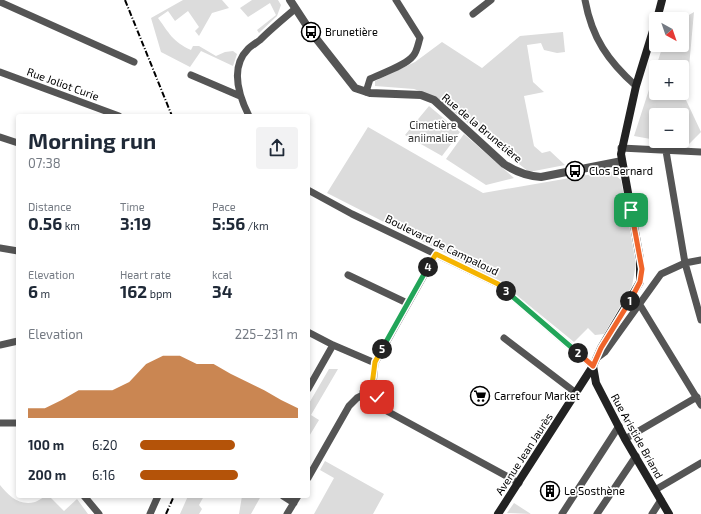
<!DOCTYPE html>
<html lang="en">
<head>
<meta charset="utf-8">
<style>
	:root { --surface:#fff; --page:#f2f2f3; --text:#1f2937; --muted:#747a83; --accent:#b45309 }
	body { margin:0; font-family:"Exo 2",sans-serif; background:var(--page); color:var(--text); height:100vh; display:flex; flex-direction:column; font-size:15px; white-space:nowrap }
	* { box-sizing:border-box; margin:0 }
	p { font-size:13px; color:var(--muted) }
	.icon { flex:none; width:22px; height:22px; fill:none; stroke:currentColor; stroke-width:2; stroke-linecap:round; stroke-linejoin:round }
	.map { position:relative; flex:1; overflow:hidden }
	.side { position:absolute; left:16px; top:114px; width:294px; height:384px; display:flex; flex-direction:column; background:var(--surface); border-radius:4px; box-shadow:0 2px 6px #0003 }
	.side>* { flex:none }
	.needle { width:26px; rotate:140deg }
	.buttons { position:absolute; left:649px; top:12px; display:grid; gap:8px }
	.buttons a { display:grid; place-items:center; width:40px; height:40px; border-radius:4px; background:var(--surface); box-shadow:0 2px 6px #0003; font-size:20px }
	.pin { position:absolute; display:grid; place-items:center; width:34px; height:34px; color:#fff; margin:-17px; border-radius:8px; box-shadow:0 2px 6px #0006 }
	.km { position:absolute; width:20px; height:20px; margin:-10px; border-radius:50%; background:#222; color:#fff; font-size:11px; line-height:20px; text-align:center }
	.round { display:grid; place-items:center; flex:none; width:42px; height:42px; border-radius:4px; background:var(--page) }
	.summary { display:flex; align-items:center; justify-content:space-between; height:68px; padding:0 12px }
	h1 { font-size:22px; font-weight:700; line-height:30px }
	.stats { display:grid; grid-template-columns:repeat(3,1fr); gap:6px; height:68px; padding:4px 12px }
	.stats div { display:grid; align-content:center }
	.stats b { font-size:17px; font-weight:700 }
	.stats small { font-size:11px; font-weight:400 }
	.stats p { font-size:11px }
	.chart { height:112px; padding:8px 12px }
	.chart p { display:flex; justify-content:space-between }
	.chart svg { width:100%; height:72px; margin-top:4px; fill:var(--accent); opacity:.7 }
	ul { padding:0 12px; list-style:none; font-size:13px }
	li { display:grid; grid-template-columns:64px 48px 1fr; align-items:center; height:30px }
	li i { height:10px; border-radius:5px; background:var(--accent) }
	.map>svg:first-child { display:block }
</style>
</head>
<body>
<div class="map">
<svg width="701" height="514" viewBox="0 0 701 514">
	<rect width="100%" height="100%" fill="#fff"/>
	<path fill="#dcdcdc" d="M 183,0 L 222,0 L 229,8 L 212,13 L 199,36 L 195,31 L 199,27 L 188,11 L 175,21 L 168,11 L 158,18 C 169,33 173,42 191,50 L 193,46 L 199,46 L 216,56 L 225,52 L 233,51 L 237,54 L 233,66 L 201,51 L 190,67 L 161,52 L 151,18 Z
		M 252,0 L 278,0 L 281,5 L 277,16 L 259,33 L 257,30 L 276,15 L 270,3 L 248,17 L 240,8 Z
		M 694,12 L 686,100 L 701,132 L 688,145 L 665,141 L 682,141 L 682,115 L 656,115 L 656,140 L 634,136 L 656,68 L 656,93 L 682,93 L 682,67 L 656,67 L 663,45 L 682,45 L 682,19 Z
		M 563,32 L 565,52 L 557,53 L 544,50 L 541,43 L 527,45 L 533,82 L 544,92 L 524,96 L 534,146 L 542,153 L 550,151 L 565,165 L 529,172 L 435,97 L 414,89 L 375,86 L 375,81 L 415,62 L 442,42 L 482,68 L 520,36 Z
		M 429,106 L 460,132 L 442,156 L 405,135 Z
		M 368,127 L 483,193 L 610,171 L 621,180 L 636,264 L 632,286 L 604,334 L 595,335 L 588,328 L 574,342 L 498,280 L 327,193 Z
		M 464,134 L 514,178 L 486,185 L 446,159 Z
		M 329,369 L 338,369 L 311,415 L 319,420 L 308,438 L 308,405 Z
		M 325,461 L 384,494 L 373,514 L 314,514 L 334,478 L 320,470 Z
		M 0,485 C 9,496 19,506 35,502 C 40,500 44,496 49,496 L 64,511 L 77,499 L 88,514 L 0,514 Z
		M 188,496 L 204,496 L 199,505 L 202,509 L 199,514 L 180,514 Z
		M 242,496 L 261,496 L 251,514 L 239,514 Z
		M 514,503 L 531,514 L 507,513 Z"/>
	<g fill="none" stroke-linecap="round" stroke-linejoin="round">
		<path stroke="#555" stroke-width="7" d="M 585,0 C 592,38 608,61 636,86
			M 0,2 L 134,62
			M 473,14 L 491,0
			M 0,72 L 119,116
			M 191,75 L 240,96
			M 366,92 L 370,79 C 382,73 405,66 413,56 C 417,52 418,44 420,38 L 396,0
			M 249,116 C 239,96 229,68 248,49 C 251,46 256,43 260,40 C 271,29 283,19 295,9
			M 0,137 L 18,143
			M 621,148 L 701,152
			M 666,151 L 685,263 L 701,320
			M 308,190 L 352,214 L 498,284 L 593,366
			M 0,248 L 18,251
			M 348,275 L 407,303
			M 640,305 L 701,405
			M 308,332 L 333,345 L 375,363
			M 504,338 L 576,393
			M 0,345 L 18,341
			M 597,358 L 605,352 L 661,274 L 685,263 L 701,260
			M 373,385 L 375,363 L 381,352 L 436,254
			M363 393a8 8 0 1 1 16 0a8 8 0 1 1-16 0Z
			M 308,389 L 333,345
			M 376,399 L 385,410 L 519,483
			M 0,423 L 18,423
			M 625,439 L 697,397
			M 308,478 L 349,406 L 357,398 L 363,395
			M 655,490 L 701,463
			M 84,496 L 99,514
			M 283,496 L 294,503
			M 150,514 L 158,496
			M 287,514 L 298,496
			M 562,514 L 619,426
			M 597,514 L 636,456
			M 652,514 L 661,500"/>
		<path stroke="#555" stroke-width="8" d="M 290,0 L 311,32 L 355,88 L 370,93 L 421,95 L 434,100 L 504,164 C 516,172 526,176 541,177 L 622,161"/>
		<path stroke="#222" stroke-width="8" d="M 657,19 L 662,0
			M 593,366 L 596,383 L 625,439 L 669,514
			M 498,514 L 593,366 L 601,348 L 640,282 L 640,259 L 621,154 L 636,86 L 656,21"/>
		<path stroke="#000" stroke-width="2" stroke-dasharray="6 2 1 2" stroke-linecap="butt" d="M 125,0 L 172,116
			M 166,514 L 174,496"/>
	</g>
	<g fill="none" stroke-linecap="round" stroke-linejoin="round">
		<defs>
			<path id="split-1" d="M 630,301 L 640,282 L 642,269 L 631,210"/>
			<path id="split-2" d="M 578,353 L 593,366 L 601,348 L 630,301"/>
			<path id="split-3" d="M 506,291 L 578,353"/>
			<path id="split-4" d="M 428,267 L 436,254 L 498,284 L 506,291"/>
			<path id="split-5" d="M 382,349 L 428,267"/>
			<path id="split-6" d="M 377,397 L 378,390 L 372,385 L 375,362 L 382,349"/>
		</defs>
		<use href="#split-1" stroke="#fff" stroke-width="8"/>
		<use href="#split-2" stroke="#fff" stroke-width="8"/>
		<use href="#split-3" stroke="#fff" stroke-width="8"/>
		<use href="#split-4" stroke="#fff" stroke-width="8"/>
		<use href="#split-5" stroke="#fff" stroke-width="8"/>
		<use href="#split-6" stroke="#fff" stroke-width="8"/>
		<use href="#split-1" stroke="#f0652b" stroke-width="5"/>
		<use href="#split-2" stroke="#f0652b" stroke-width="5"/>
		<use href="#split-3" stroke="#22a559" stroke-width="5"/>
		<use href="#split-4" stroke="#f5b400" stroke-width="5"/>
		<use href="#split-5" stroke="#22a559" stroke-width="5"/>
		<use href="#split-6" stroke="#f5b400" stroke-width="5"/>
	</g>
	<defs>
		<symbol id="bus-ring" viewBox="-11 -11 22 22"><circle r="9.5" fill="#fff" stroke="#000" stroke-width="1.5"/><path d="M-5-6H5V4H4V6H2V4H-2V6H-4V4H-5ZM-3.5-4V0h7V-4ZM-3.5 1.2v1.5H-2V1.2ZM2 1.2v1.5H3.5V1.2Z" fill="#000"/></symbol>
		<symbol id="supermarket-ring" viewBox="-11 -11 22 22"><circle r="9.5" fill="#fff" stroke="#000" stroke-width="1.5"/><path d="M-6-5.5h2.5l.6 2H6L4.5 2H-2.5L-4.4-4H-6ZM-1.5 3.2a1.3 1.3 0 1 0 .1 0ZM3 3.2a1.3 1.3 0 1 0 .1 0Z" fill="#000"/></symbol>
		<symbol id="building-ring" viewBox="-11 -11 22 22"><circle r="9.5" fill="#fff" stroke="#000" stroke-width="1.5"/><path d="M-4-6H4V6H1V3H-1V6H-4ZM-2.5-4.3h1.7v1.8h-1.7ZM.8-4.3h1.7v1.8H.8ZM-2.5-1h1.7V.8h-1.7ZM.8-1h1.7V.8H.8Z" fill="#000"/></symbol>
	</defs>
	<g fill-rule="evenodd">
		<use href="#bus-ring" x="300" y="21" width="22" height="22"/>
		<use href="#bus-ring" x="564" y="160" width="22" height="22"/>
		<use href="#supermarket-ring" x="469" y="385" width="22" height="22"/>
		<use href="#building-ring" x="539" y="480" width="22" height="22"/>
	</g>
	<g text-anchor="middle" stroke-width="3.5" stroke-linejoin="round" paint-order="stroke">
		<g font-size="11" fill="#000" stroke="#fff" text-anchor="start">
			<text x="325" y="36">Brunetière</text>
			<text x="589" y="175">Clos Bernard</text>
			<text x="494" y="400">Carrefour Market</text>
			<text x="564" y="495">Le Sosthène</text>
		</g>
		<g font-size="11" fill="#000" stroke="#fff">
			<text transform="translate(63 84) rotate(20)" y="4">Rue Joliot Curie</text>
			<text transform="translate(482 128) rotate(40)" y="4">Rue de la Brunetière</text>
			<text transform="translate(442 245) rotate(26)" y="4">Boulevard de Campaloud</text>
			<text transform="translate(637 436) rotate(61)" y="4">Rue Aristide Briand</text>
			<text transform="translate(524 454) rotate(-57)" y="4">Avenue Jean Jaurès</text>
		</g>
		<g font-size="11" fill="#333" stroke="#fff">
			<text x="433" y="129">Cimetière<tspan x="433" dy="13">aniimalier</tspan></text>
		</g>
	</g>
</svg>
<div class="buttons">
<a><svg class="needle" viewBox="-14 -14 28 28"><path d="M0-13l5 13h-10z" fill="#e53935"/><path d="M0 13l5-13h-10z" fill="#747a83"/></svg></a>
<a>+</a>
<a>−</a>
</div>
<div class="pin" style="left:631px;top:210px;background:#1e9e55"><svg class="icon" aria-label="arrive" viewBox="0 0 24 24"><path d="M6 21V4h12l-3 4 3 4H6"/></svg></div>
<div class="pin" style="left:377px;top:397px;background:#d93025"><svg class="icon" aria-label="check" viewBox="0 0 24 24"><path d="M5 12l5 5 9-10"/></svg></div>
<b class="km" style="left:630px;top:301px">1</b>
<b class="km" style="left:578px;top:353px">2</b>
<b class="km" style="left:506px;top:291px">3</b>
<b class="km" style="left:428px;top:267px">4</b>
<b class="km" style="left:382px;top:349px">5</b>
<section class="side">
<div class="summary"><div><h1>Morning run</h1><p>07:38</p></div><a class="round"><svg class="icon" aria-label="share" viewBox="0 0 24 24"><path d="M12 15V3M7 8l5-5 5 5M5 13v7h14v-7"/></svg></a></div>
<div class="stats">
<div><p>Distance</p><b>0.56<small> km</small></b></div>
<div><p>Time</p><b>3:19</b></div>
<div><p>Pace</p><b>5:56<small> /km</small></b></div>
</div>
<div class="stats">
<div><p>Elevation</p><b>6<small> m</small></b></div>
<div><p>Heart rate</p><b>162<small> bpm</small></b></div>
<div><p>kcal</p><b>34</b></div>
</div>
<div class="chart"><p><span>Elevation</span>225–231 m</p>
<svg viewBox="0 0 160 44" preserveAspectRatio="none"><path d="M0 44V38L10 38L20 33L30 27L40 27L50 27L60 22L70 11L80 6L90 6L100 11L110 11L120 17L130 22L140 27L150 33L160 38V44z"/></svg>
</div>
<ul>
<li><b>100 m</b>6:20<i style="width:60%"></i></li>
<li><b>200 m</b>6:16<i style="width:62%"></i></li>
</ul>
</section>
</div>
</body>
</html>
